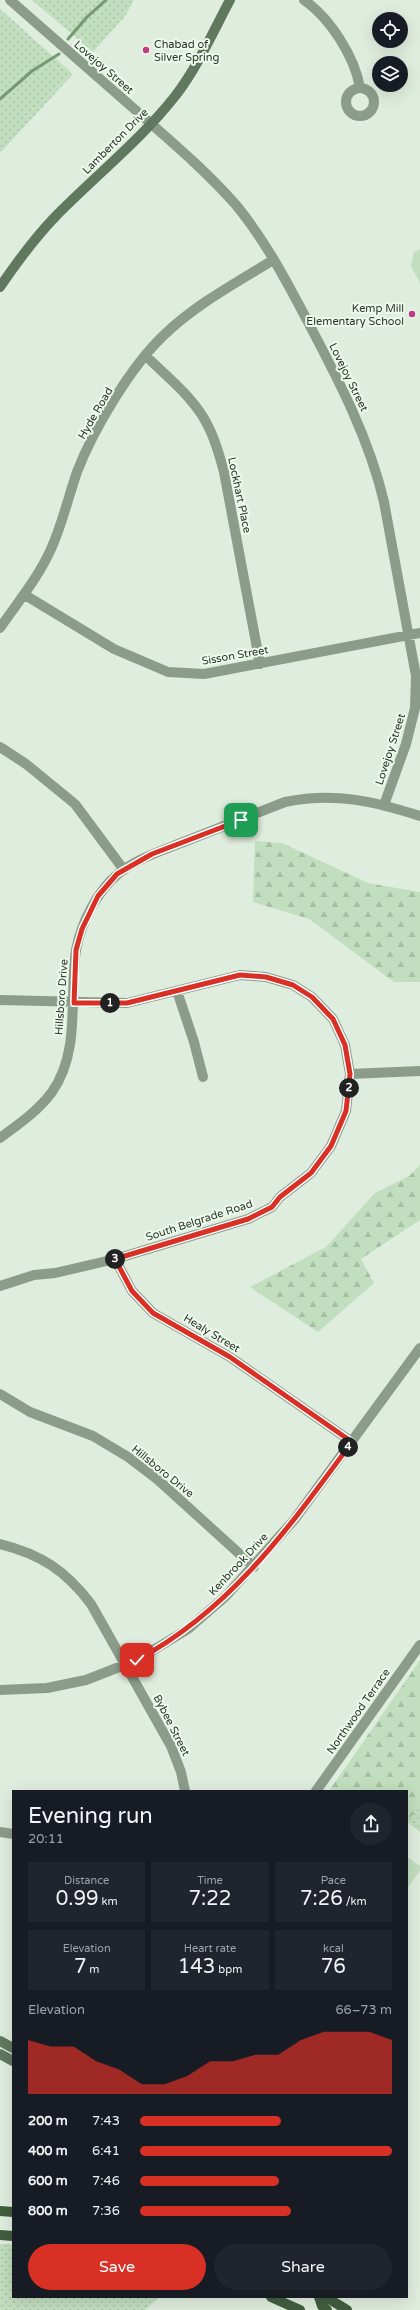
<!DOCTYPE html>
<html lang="en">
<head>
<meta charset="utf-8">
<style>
	:root { --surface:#171b24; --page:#20242c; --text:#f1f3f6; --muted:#9ea1a6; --accent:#d93025 }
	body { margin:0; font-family:"Varela Round",sans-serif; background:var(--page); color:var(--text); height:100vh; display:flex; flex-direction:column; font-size:15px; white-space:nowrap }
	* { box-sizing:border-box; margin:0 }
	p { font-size:13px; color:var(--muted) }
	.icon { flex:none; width:22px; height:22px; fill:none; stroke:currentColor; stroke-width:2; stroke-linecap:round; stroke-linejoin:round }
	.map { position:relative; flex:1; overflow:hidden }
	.drawer { position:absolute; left:12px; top:1790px; width:396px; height:508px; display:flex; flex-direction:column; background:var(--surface); border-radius:0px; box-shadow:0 4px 16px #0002 }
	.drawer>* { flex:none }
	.buttons { position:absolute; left:372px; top:12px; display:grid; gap:8px }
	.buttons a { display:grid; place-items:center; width:36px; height:36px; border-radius:50%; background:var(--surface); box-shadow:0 4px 16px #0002; font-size:20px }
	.pin { position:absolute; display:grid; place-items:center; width:34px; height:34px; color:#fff; margin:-17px; border-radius:8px; box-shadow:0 2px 6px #0006 }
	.km { position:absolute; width:20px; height:20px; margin:-10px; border-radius:50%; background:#222; color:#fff; font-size:11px; line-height:20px; text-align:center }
	.round { display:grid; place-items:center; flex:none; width:42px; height:42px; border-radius:21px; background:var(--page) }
	.overview { display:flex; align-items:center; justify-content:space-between; height:68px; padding:0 16px }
	h1 { font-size:22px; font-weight:600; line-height:30px }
	.figures { display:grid; grid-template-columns:repeat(3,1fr); gap:6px; height:68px; padding:4px 16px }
	.figures div { display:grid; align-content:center; border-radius:0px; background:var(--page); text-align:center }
	.figures b { font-size:20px; font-weight:600 }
	.figures small { font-size:11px; font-weight:400 }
	.figures p { font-size:11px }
	.chart { height:112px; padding:8px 16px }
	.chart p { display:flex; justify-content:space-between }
	.chart svg { width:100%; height:72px; margin-top:4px; fill:var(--accent); opacity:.7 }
	.primary-button { display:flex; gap:8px; margin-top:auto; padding:8px 16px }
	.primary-button a { flex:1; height:46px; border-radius:24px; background:var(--accent); color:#fff; font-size:16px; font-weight:600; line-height:46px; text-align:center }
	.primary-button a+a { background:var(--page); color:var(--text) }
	ul { padding:0 16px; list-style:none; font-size:13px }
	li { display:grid; grid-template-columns:64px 48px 1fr; align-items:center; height:30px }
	li i { height:10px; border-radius:5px; background:var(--accent) }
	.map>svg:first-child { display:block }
</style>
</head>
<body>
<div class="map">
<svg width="420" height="2310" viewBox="0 0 420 2310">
	<defs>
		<pattern id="forest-firs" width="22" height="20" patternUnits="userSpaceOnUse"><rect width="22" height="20" fill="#c1debe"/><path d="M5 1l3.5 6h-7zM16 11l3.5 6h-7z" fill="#a6bfa4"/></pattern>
		<pattern id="park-dots" width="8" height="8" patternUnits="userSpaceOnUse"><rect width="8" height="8" fill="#c1debe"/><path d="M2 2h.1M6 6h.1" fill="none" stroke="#a6bfa4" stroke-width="1.8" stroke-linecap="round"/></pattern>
	</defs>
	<rect width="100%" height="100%" fill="#dfedde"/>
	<path fill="#c1debe" d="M 420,249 L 420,283 L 411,266 L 414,252 Z
		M 407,1857 L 420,1866 L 420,1871 L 408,1887 Z"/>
	<path fill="url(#forest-firs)" d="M 255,841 L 282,843 L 368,883 L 420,892 L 420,982 L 394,982 L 309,919 L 253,902 Z
		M 420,1165 L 420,1220 L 361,1259 L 374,1283 L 318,1332 L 250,1287 L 326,1247 L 375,1193 L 409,1176 Z
		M 420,1660 L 420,1805 L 407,1823 L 407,1791 L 329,1791 Z"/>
	<path fill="url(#park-dots)" d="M 32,0 L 134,0 L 125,16 L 93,52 Z
		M 0,9 L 73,74 L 0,153 Z
		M 420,1805 L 420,1832 L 407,1822 Z
		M 0,2244 L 13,2244 L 13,2297 L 160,2297 L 145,2310 L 0,2310 Z"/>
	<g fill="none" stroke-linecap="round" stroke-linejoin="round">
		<path stroke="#759971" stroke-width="3" d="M 68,39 L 87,17 L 106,0
			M 0,99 L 32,71 L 59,54"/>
		<path stroke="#8c9c8a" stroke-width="10" d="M 10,0 C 53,38 97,76 140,114 C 173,143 207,172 236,205 C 265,240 287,282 308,322 C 339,381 369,438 384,502 L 416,676 L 415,708 L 406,744 L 384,805
			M 304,0 C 330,18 355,57 360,88
			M346 102a14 14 0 1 1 28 0a14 14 0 1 1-28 0Z
			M 146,356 C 168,378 196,399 209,428 C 216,442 220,457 224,472 L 260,664
			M 25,595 L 114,649 L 168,672 L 204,674 L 420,633
			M 0,628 C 18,602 38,578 51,549 C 62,525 68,498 77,472 C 93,430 131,366 164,335 C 196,304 236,283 273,260
			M 0,747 L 26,764 L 75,804 L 124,870
			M 177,991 L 194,1042 L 203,1077
			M 0,1000 L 127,1003 L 240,975 L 266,977 L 293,985 L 312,997 L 333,1019 L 345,1045 L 350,1074 L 346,1111 L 331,1146 L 311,1173 L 280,1197 L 272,1207 L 248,1219 L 115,1259 L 55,1273 L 34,1275 L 0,1286
			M 350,1074 L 420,1071
			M 0,1138 C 19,1124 38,1111 52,1092 C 81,1051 69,996 76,950 C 81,923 97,891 118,874 C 137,858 164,850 186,841 C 219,828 252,815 285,802 C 335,792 373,801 420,816
			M 115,1259 L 132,1291 L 153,1313 L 230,1357 L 352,1442
			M 0,1394 L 30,1412 L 93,1436 L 128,1457 L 157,1479 L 254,1567
			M 0,1544 C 41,1554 66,1571 91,1604 L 171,1746 L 181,1772 L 185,1791
			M 0,1690 L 47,1688 L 86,1680 L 137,1660 L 188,1629 L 226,1596 L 294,1520 L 420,1348
			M 316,1791 L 420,1645
			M 0,1832 L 13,1834"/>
		<path stroke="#60785e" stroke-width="10" d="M 0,287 C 17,262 34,239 54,218 C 95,176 140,141 176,95 C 198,66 213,32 230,0
			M 0,2041 L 13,2048
			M 0,2054 L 13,2061"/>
		<path stroke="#415e3e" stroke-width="10" d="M 0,2211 L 13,2212
			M 0,2235 L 13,2236
			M 271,2297 L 300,2310
			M 319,2297 L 322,2306 L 327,2310
			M 326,2297 L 347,2310"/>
	</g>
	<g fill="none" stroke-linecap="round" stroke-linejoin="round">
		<defs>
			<path id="route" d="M 137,1660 C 232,1609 290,1526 352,1442 L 230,1357 L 153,1313 L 132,1291 L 115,1259 L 248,1219 L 272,1207 L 280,1197 L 311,1173 L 331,1146 L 346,1111 L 350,1074 L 345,1045 L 333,1019 L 312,997 L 293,985 L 266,977 L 240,975 L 127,1003 L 74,1003 L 76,950 L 82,929 L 98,896 L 117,874 L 152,854 L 241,820"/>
		</defs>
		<use href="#route" stroke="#fff" stroke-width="8"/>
		<use href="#route" stroke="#d93025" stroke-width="5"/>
	</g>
	<g fill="#c13c81" stroke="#ecfaeb" stroke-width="1.5">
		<circle cx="146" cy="50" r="4"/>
		<circle cx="412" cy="314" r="4"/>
	</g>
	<g text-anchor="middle" stroke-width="4" stroke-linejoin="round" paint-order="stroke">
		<g font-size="11" fill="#2f342e" stroke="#ecfaeb" text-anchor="start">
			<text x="154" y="48">Chabad of<tspan x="154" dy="13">Silver Spring</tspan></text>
			<text x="404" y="312" text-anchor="end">Kemp Mill<tspan x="404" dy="13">Elementary School</tspan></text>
		</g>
		<g font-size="11" fill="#2f342e" stroke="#ecfaeb">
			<text transform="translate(104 67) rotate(41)" y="4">Lovejoy Street</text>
			<text transform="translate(115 141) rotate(-45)" y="4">Lamberton Drive</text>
			<text transform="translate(349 377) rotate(64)" y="4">Lovejoy Street</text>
			<text transform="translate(95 413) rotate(-60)" y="4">Hyde Road</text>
			<text transform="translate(240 495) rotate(78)" y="4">Lockhart Place</text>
			<text transform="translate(235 655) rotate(-10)" y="4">Sisson Street</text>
			<text transform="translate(390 749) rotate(-72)" y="4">Lovejoy Street</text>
			<text transform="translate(61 997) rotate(-86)" y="4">Hillsboro Drive</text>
			<text transform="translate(199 1220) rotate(-18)" y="4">South Belgrade Road</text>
			<text transform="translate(212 1333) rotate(31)" y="4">Healy Street</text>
			<text transform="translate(163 1471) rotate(39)" y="4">Hillsboro Drive</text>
			<text transform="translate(238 1564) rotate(-47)" y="4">Kenbrook Drive</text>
			<text transform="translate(358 1711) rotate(-55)" y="4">Northwood Terrace</text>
			<text transform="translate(172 1725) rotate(63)" y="4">Bybee Street</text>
		</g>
	</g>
</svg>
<div class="buttons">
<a><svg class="icon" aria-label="locate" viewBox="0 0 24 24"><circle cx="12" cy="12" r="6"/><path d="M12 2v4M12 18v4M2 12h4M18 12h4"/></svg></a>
<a><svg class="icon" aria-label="layers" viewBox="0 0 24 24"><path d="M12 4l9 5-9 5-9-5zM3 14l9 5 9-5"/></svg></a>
</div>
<div class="pin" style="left:241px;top:820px;background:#1e9e55"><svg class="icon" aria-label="arrive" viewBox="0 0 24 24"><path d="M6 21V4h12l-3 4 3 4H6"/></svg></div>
<div class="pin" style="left:137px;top:1660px;background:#d93025"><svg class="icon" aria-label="check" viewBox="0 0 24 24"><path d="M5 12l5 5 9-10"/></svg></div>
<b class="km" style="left:110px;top:1003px">1</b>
<b class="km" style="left:349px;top:1088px">2</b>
<b class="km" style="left:115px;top:1259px">3</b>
<b class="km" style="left:348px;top:1447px">4</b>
<section class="drawer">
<div class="overview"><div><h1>Evening run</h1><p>20:11</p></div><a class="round"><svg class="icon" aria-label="share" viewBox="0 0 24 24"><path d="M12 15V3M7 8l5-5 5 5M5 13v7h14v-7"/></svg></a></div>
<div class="figures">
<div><p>Distance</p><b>0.99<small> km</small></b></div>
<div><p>Time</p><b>7:22</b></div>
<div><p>Pace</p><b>7:26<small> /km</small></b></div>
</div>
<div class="figures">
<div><p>Elevation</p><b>7<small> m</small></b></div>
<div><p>Heart rate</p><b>143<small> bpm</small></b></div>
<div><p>kcal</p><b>76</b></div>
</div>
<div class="chart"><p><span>Elevation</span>66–73 m</p>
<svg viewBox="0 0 160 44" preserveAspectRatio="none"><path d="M0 44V11L10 15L20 15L30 24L40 29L50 38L60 38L70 33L80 24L90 24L100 20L110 20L120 11L130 6L140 6L150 6L160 11V44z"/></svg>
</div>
<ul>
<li><b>200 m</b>7:43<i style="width:56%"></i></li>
<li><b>400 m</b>6:41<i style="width:100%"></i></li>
<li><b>600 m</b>7:46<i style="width:55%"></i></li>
<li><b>800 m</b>7:36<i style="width:60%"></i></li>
</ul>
<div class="primary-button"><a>Save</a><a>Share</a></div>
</section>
</div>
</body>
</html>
